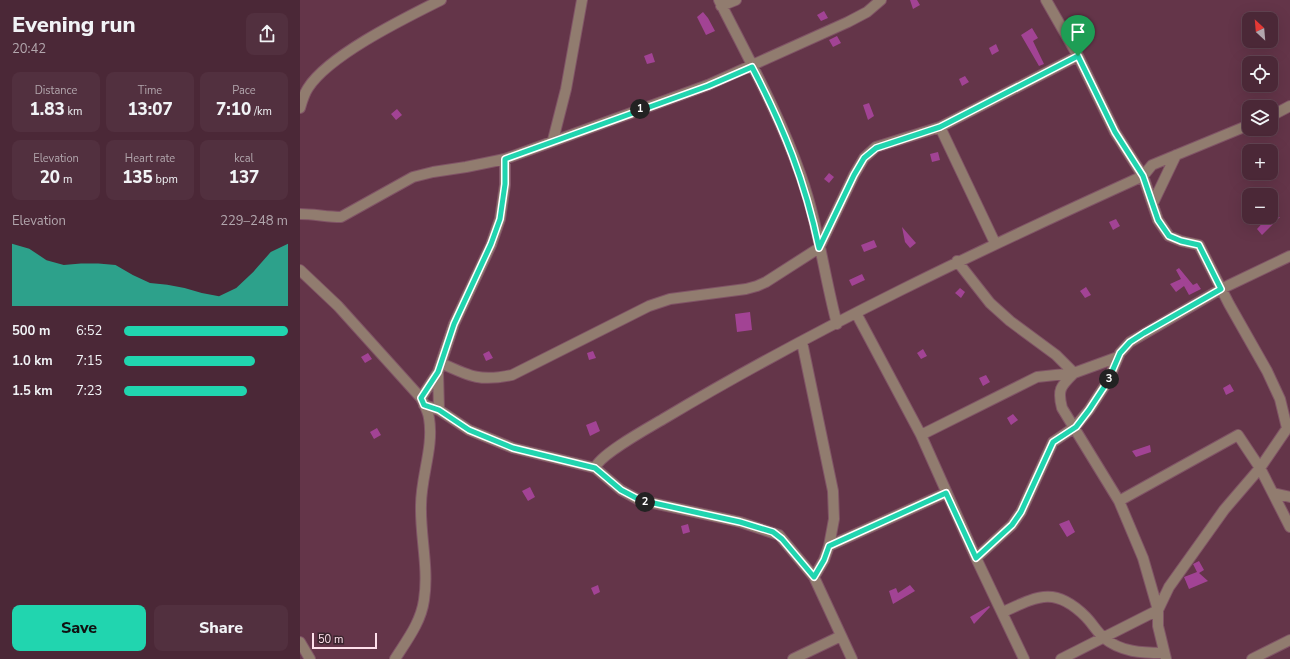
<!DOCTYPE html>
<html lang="en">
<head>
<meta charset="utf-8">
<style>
	:root { --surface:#4b2837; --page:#52303f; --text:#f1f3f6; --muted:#b2a6ad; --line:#624452; --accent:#21d5af }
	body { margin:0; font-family:"Nunito Sans",sans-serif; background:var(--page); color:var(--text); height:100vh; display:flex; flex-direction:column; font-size:15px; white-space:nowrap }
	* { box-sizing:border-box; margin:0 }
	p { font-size:13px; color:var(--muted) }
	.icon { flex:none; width:22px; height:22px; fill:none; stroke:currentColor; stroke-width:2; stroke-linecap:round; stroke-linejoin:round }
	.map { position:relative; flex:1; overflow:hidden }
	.side { display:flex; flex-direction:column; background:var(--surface); width:300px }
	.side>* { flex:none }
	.needle { width:26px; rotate:334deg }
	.tools { position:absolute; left:942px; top:12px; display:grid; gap:8px }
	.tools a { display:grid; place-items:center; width:36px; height:36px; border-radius:8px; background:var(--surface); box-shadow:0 4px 16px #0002,0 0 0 1px var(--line); font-size:20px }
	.scale { position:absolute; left:12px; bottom:10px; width:65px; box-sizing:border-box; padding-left:4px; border:2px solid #fee0eb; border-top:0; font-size:11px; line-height:14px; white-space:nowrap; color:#fee0eb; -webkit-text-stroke:3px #3b252e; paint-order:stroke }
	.pin { position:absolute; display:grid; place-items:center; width:34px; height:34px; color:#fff; margin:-41px -17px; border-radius:50% 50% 50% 0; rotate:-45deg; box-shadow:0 0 4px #0007 }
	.pin .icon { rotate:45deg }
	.km { position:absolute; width:20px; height:20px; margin:-10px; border-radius:50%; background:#222; color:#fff; font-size:11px; line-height:20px; text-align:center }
	.round { display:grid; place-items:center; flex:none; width:42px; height:42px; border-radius:8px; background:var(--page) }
	.head { display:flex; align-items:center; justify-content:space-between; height:68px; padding:0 12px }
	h1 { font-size:22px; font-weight:800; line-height:30px }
	.figures { display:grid; grid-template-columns:repeat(3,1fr); gap:6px; height:68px; padding:4px 12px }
	.figures div { display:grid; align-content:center; border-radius:8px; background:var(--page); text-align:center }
	.figures b { font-size:17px; font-weight:800 }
	.figures small { font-size:11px; font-weight:400 }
	.figures p { font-size:11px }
	.chart { height:112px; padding:8px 12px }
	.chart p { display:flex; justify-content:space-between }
	.chart svg { width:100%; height:72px; margin-top:4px; fill:var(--accent); opacity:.7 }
	.button { display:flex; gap:8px; margin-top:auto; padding:8px 12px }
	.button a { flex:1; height:46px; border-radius:8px; background:var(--accent); color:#111; font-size:16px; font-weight:800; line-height:46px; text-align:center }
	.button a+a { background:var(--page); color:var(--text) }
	ul { padding:0 12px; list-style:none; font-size:13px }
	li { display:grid; grid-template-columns:64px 48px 1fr; align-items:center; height:30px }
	li i { height:10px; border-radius:5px; background:var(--accent) }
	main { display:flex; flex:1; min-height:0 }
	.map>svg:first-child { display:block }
</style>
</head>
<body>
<main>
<section class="side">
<div class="head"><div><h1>Evening run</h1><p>20:42</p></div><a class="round"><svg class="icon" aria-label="share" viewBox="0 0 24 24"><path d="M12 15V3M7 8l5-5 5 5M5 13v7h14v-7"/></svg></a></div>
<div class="figures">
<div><p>Distance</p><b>1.83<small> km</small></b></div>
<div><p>Time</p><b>13:07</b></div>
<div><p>Pace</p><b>7:10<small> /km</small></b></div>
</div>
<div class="figures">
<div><p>Elevation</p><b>20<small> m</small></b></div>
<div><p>Heart rate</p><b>135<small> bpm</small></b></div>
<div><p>kcal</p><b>137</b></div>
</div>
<div class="chart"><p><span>Elevation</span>229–248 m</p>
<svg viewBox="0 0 160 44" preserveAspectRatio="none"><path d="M0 44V6L10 9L20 16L30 19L40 18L50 18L60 19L70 25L80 30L90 31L100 33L110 36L120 38L130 33L140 23L150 11L160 6V44z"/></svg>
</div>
<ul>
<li><b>500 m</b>6:52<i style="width:100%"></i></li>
<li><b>1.0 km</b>7:15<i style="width:80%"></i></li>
<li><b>1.5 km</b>7:23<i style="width:75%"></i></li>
</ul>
<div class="button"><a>Save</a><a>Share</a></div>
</section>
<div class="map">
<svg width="990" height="659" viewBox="0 0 990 659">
	<rect width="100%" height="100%" fill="#643549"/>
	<path fill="#a24394" d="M 610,0 L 617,0 L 620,5 L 613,9 Z
		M 524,11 L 528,18 L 521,21 L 517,15 Z
		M 403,12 L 408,18 L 415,31 L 406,35 L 397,17 Z
		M 732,28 L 738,38 L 733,41 L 744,64 L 739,66 L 721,35 Z
		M 537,36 L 541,43 L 533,47 L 529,40 Z
		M 696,44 L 699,51 L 692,55 L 689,48 Z
		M 352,53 L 355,62 L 347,64 L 344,56 Z
		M 665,76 L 669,82 L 662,86 L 659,79 Z
		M 964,85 L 971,85 L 974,90 L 968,93 Z
		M 569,103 L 574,116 L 568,120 L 563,105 Z
		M 97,109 L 102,115 L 96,120 L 91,114 Z
		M 638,152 L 640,160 L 632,162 L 630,154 Z
		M 529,173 L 534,177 L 529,183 L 524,179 Z
		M 968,217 L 980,217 L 962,235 L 957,229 Z
		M 816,219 L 820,226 L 813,230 L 809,222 Z
		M 602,227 L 616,243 L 610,248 L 605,242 Z
		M 574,240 L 577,247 L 564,252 L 561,245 Z
		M 879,268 L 893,285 L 897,283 L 901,289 L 889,295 L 884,286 L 876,292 L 870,284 L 881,279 L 876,270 Z
		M 562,274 L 565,280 L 552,286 L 549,280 Z
		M 786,287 L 791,295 L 785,298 L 780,291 Z
		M 660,288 L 665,292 L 661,298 L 655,293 Z
		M 450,312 L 452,330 L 437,332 L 435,314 Z
		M 623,349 L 627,356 L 621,359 L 617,353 Z
		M 189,351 L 193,358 L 186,361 L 183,354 Z
		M 293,351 L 296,358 L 289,360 L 287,353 Z
		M 68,353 L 72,359 L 65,363 L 61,357 Z
		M 686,375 L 690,382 L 683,386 L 679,378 Z
		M 930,384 L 934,391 L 926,395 L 923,388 Z
		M 713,414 L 718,420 L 711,425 L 707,418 Z
		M 296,421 L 300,431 L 290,436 L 286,425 Z
		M 77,428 L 81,435 L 74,439 L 70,432 Z
		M 850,445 L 851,452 L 836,457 L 832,451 Z
		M 230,487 L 235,497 L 228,501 L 222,491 Z
		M 769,520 L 775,532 L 767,537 L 759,524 Z
		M 388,524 L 390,532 L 383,534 L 381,526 Z
		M 899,561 L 904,570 L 899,573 L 908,581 L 889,589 L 884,577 L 897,572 L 893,564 Z
		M 298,585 L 300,592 L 294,595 L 291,588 Z
		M 610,585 L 615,591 L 593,604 L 589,591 L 596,588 L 598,593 Z
		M 689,606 L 690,607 L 674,624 L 670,617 Z"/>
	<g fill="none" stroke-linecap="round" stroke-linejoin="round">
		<defs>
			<path id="minor" d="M 419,0 C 448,58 480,115 501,176 C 518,224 524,275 537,324
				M 746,0 L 778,56 L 815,132 L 843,176 L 858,220 L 869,236 L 881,241 L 899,245 L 929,304 L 967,371 L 980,399 L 987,428
				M 421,6 L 436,0
				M 0,108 C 2,101 4,94 8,88 C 29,55 105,18 141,0
				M 971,116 L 990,106
				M 640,127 L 695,243
				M 253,140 L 266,89 L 282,0
				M 853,203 L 876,155
				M 0,214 C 14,214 27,217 41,217 L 113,177 L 133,172 L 166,167 L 205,159 L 408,85 L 548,22 L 567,12 L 581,0
				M 657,261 L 690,303 L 710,321 L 756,355 L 774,373
				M 0,270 L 38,306 L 121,398 C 124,404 128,411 129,418 C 134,447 121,476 121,505 C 120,536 129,568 124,600 C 121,622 107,640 95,659
				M 556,313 L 621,435 L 676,558 L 724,659
				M 502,342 L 533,491 L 534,519 L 529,546 L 524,560 L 514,577
				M 141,363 C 169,376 180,382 212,375 L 349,306 L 370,299 L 446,289 L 457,286 L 466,282 L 519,248 L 554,175 L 564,158 L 576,147 L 640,127 L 778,56
				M 774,373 C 761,386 757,389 762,408 L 819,501 L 938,435 L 960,468 L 990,527
				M 121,398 L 138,372
				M 124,405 L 139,410 L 169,430 L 213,448 L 295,468 L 321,490 L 339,500 L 440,522 L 479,535 L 514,577 L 552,659
				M 139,410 L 138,372 L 154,324 L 191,245 L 200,219 L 205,185 L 205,159
				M 621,435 L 737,377 L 774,373 L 818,357
				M 295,468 C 300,454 350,427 365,418 C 519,326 680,250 843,176 L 852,165 L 949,125
				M 973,493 L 990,497
				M 529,546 L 646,493
				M 676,558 L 712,525 L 721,512 L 753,442 L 775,427 L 789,410 L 808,381 L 820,353 L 830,342 L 921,289 L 990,256
				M 703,612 C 738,596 755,586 786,617 C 792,623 797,632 804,638 C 821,652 842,653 863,653
				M 0,642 L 10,659
				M 493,659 L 541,636
				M 761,659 L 858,610 L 843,558 L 819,501
				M 866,659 L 858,626 L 858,610 L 869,587 L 924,510 L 960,468 L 990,424
				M 952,659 L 990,640"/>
		</defs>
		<use href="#minor" stroke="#805466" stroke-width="12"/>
		<use href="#minor" stroke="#917c6f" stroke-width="10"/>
	</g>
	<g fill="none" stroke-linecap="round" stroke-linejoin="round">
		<defs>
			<path id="route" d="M 778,56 L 815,132 L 843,176 L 858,220 L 869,236 L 881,241 L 899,245 L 921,289 L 844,333 L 830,342 L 820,353 L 808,381 L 789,410 L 776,427 L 753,442 L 721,512 L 712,525 L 676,558 L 646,493 L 529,546 L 524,560 L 514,577 L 482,539 L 473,532 L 440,522 L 340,500 L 321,490 L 295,468 L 213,448 L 169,430 L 139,410 L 124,405 L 121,398 L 138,372 L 154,324 L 191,244 L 200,219 L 205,184 L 205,159 L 408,86 L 452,67 C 484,128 505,181 519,248 L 554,175 L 564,158 L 576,148 L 640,127 Z"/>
		</defs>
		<use href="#route" stroke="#fff" stroke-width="8"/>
		<use href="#route" stroke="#21d5af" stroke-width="5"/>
	</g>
</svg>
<div class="tools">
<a><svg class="needle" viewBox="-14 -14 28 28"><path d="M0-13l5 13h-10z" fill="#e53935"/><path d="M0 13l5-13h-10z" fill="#b2a6ad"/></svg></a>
<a><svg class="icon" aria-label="locate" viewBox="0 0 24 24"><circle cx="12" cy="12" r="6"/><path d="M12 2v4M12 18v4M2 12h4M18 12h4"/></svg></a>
<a><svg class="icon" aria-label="layers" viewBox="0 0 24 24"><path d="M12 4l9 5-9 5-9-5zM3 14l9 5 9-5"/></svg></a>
<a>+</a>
<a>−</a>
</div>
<div class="scale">50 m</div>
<div class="pin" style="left:778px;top:56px;background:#1e9e55"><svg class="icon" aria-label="arrive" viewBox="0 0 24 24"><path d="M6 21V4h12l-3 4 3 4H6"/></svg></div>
<b class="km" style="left:340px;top:109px">1</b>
<b class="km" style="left:345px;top:502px">2</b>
<b class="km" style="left:809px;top:379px">3</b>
</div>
</main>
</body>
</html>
